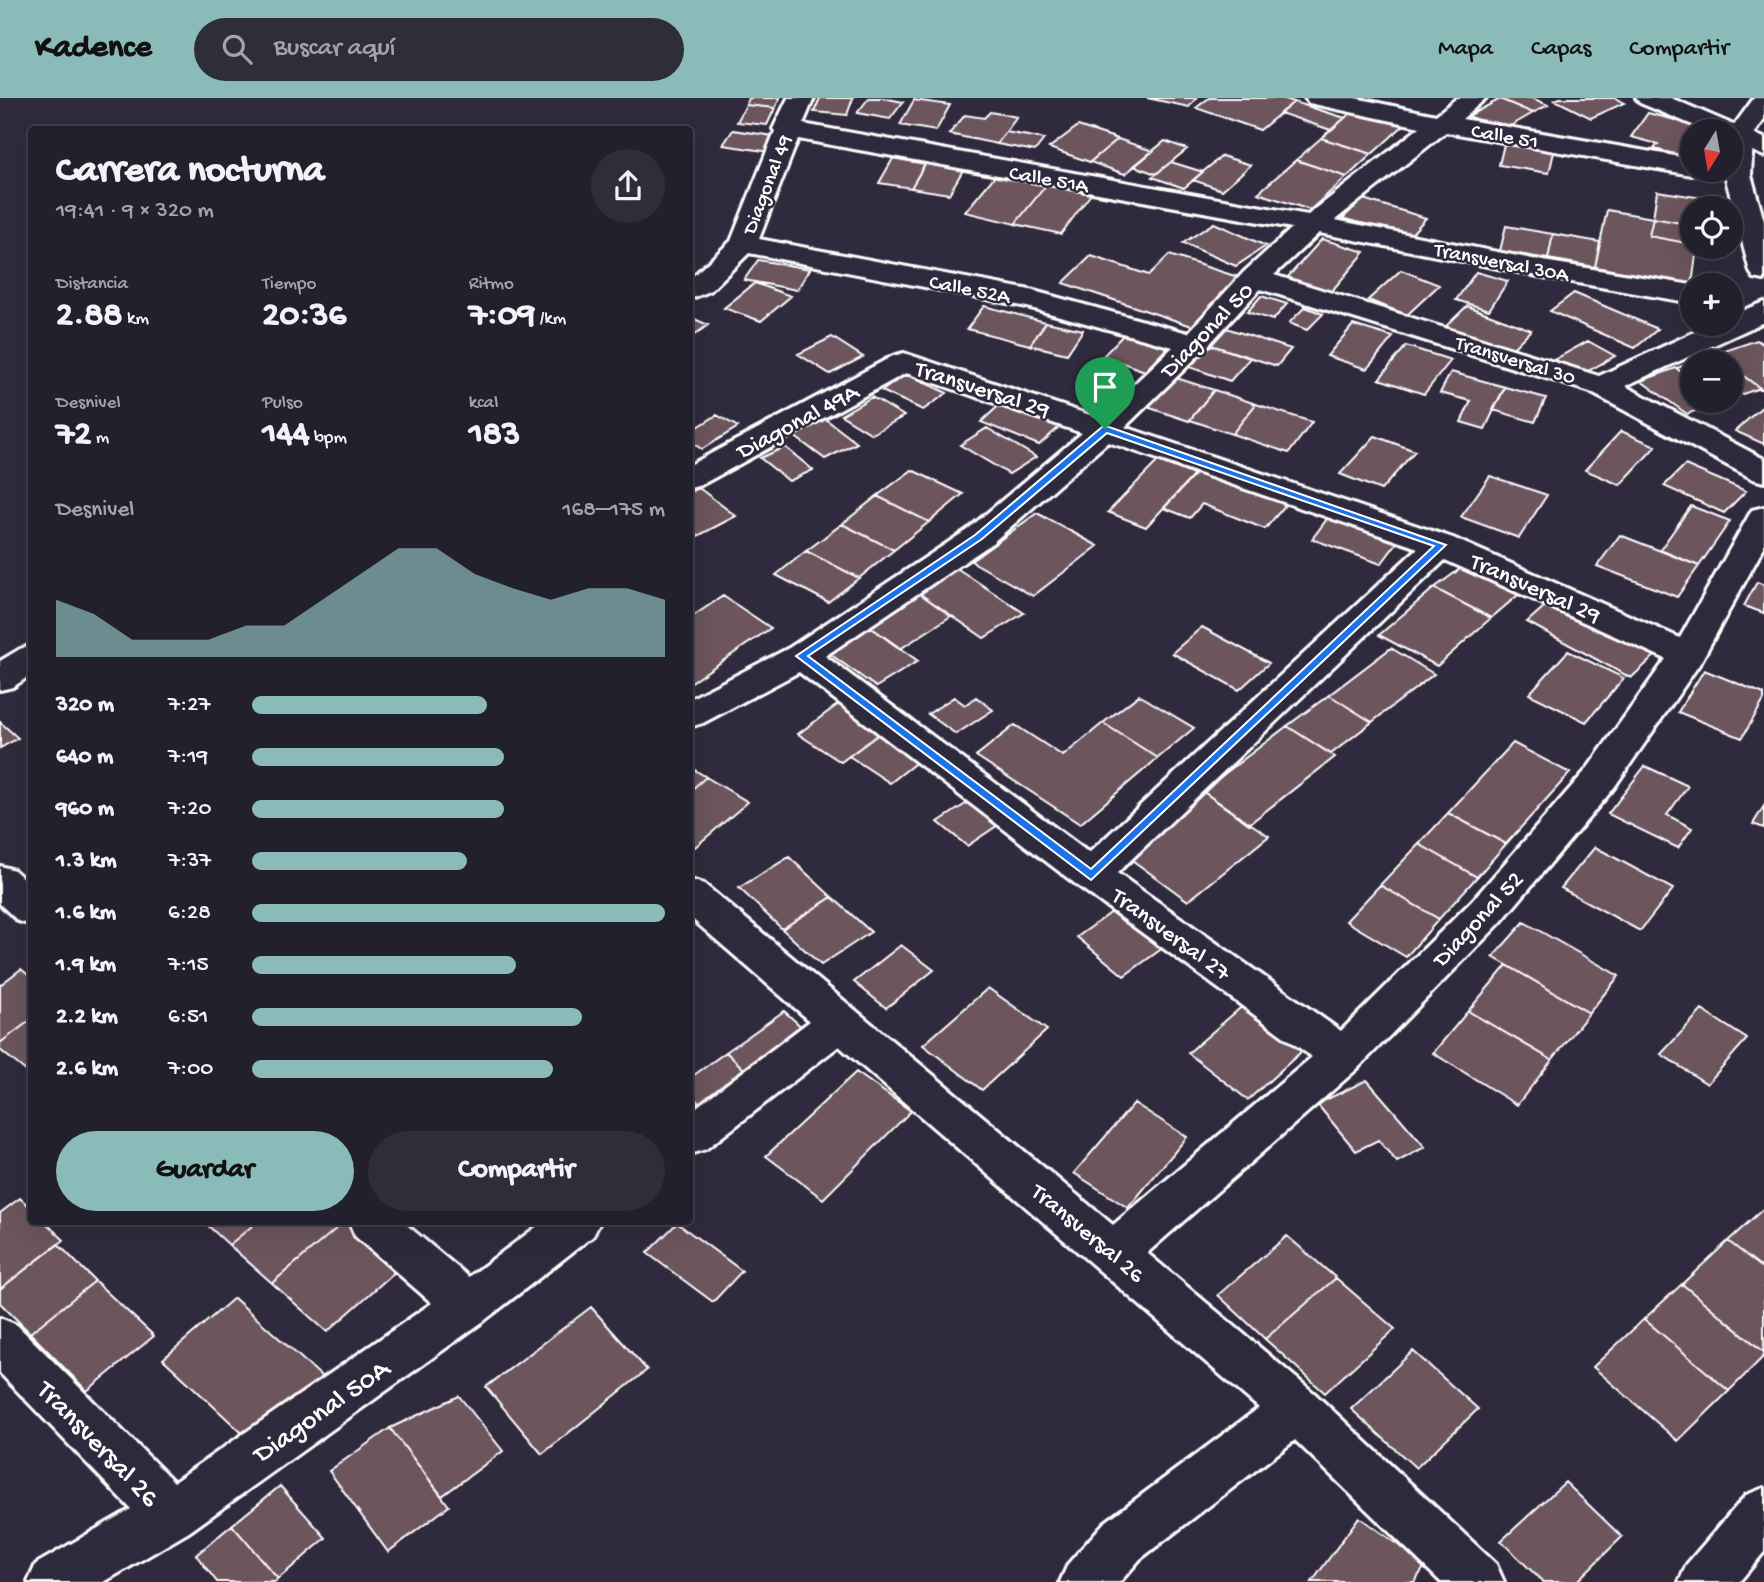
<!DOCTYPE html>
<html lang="es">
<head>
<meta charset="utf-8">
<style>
	:root { --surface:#23202e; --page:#2f2d3a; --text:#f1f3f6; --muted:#a3a3aa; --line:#403e4a; --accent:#8bbbb9 }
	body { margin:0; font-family:"Gochi Hand",sans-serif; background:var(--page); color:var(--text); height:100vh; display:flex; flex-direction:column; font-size:26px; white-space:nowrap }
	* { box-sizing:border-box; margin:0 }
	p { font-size:23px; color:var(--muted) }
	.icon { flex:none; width:38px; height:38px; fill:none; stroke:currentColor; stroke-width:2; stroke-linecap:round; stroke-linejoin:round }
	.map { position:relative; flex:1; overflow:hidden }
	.side { position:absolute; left:28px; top:28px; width:665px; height:1099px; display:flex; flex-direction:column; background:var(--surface); border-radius:7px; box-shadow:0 7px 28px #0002,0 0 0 2px var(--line) }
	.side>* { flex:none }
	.needle { width:46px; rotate:191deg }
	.controls { position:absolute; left:1680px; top:21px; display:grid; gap:14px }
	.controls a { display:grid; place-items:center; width:63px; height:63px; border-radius:50%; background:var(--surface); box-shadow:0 7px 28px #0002,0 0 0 2px var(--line); font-size:35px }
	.pin { position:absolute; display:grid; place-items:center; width:60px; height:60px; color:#fff; margin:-72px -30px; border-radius:50% 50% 50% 0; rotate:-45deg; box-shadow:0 0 7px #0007 }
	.pin .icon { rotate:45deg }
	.round { display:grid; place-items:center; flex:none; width:74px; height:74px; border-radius:37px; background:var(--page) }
	.headline { display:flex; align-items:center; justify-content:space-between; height:119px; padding:0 28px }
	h1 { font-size:38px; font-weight:700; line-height:52px }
	.stats { display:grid; grid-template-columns:repeat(3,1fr); gap:10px; height:119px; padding:7px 28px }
	.stats div { display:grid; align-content:center }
	.stats b { font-size:35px; font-weight:700 }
	.stats small { font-size:19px; font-weight:400 }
	.stats p { font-size:19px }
	.chart { height:196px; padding:14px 28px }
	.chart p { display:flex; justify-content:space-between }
	.chart svg { width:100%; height:126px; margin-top:7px; fill:var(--accent); opacity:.7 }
	.button { display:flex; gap:14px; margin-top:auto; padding:14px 28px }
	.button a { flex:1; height:80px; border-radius:42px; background:var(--accent); color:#111; font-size:28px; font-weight:700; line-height:80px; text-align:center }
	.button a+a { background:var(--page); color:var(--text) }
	ul { padding:0 28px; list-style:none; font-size:23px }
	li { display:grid; grid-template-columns:112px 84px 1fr; align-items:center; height:52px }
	li i { height:18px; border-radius:9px; background:var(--accent) }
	header { display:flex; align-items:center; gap:42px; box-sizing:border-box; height:98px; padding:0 35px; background:var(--accent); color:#111 }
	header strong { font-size:33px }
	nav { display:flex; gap:38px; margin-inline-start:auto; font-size:24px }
	.search { width:490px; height:63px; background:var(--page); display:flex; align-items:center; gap:18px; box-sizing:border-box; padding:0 24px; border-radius:38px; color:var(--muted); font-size:26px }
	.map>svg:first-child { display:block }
</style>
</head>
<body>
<header>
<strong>Kadence</strong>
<div class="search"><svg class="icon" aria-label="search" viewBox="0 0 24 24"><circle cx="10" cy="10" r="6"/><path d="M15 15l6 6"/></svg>Buscar aquí</div>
<nav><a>Mapa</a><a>Capas</a><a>Compartir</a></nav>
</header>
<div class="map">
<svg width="1764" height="1484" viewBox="0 0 1764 1484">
	<rect width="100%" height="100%" fill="#2f2a3d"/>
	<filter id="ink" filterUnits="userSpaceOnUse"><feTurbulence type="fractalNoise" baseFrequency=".0143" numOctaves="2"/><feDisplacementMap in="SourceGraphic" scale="14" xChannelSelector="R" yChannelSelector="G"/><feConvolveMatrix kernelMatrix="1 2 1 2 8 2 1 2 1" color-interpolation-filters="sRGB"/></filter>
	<g filter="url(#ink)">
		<path fill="#6c555d" stroke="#fff" stroke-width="2" d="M 749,0 L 780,0 L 775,10 L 746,7 Z
			M 820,0 L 853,0 L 847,17 L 814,14 Z
			M 869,0 L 883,0 L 903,4 L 890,21 L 857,15 Z
			M 1147,0 L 1196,0 L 1189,9 Z
			M 1209,0 L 1282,0 L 1294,4 L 1260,32 L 1196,10 Z
			M 1502,0 L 1532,0 L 1548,7 L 1533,15 L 1500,1 Z
			M 1560,0 L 1615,0 L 1624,5 L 1591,20 L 1555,2 Z
			M 1500,1 L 1533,15 L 1502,33 L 1468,18 Z
			M 914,2 L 950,7 L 936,33 L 900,27 Z
			M 1294,4 L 1345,20 L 1331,32 L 1280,15 Z
			M 746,7 L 775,10 L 767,27 L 737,24 Z
			M 1354,12 L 1404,27 L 1372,56 L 1321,40 Z
			M 990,14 L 1017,19 L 997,46 L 949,36 L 965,17 L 984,20 Z
			M 1648,15 L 1710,31 L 1709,33 L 1692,33 L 1691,60 L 1654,51 L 1658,46 L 1631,39 Z
			M 1078,28 L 1118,41 L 1090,64 L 1049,50 Z
			M 733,32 L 780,39 L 770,54 L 723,47 Z
			M 1006,34 L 1044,41 L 1035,53 L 997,46 Z
			M 1321,40 L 1372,56 L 1347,79 L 1296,62 Z
			M 1118,41 L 1153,53 L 1125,76 L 1090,64 Z
			M 1165,43 L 1187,51 L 1156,76 L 1134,68 Z
			M 1504,46 L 1554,54 L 1549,75 L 1499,67 Z
			M 895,57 L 927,62 L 911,90 L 879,85 Z
			M 1222,58 L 1251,67 L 1222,92 L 1193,82 Z
			M 928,61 L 966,67 L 949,96 L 911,90 Z
			M 1296,62 L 1347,79 L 1310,112 L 1258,95 Z
			M 1171,64 L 1203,74 L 1184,90 L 1152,79 Z
			M 998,74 L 1047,86 L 1015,126 L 965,114 Z
			M 1047,86 L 1091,96 L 1061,136 L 1015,126 Z
			M 1657,93 L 1703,100 L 1702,110 L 1692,110 L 1692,127 L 1653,120 Z
			M 1363,101 L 1426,120 L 1407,141 L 1343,120 Z
			M 1607,112 L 1653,120 L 1649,138 L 1692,146 L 1692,149 L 1697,149 L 1692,187 L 1595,169 Z
			M 1653,120 L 1692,127 L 1692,146 L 1649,138 Z
			M 1214,125 L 1266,148 L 1236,168 L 1183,145 Z
			M 1506,128 L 1553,136 L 1548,161 L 1500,153 Z
			M 1553,136 L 1600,144 L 1595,169 L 1548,161 Z
			M 1322,141 L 1365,154 L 1330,195 L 1286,181 Z
			M 1169,157 L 1238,179 L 1192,228 L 1063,185 L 1091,158 L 1149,177 Z
			M 758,162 L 810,171 L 797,192 L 744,182 Z
			M 1401,172 L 1439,187 L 1407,217 L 1368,202 Z
			M 1476,174 L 1508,183 L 1489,212 L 1456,202 Z
			M 755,185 L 791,198 L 761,223 L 724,210 Z
			M 1574,195 L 1658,231 L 1635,250 L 1550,213 Z
			M 1261,198 L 1287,206 L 1273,222 L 1247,214 Z
			M 984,208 L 1046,224 L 1030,247 L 967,231 Z
			M 1467,208 L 1531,232 L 1510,253 L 1445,229 Z
			M 1305,209 L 1323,216 L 1307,232 L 1289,225 Z
			M 690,219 L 708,227 L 690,240 Z
			M 1046,224 L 1083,232 L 1067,256 L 1030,247 Z
			M 1353,227 L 1393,239 L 1367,271 L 1327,258 Z
			M 1220,228 L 1291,251 L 1277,268 L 1205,245 Z
			M 1126,234 L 1168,249 L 1145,273 L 1103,258 Z
			M 832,239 L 863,259 L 830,276 L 798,256 Z
			M 1757,242 L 1764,247 L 1764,293 L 1731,269 L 1731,264 L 1723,264 L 1713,257 Z
			M 1588,243 L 1615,258 L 1581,277 L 1554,262 Z
			M 1205,245 L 1250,260 L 1230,283 L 1184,267 Z
			M 1406,248 L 1451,262 L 1424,296 L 1379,281 Z
			M 1692,265 L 1692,282 L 1676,270 Z
			M 1731,269 L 1760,290 L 1731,300 Z
			M 1676,270 L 1692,282 L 1692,303 L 1722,303 L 1687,316 L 1641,283 Z
			M 1451,274 L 1505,289 L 1485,331 L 1461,324 L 1471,303 L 1440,295 Z
			M 906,276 L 947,295 L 923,312 L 882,293 Z
			M 1170,278 L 1214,292 L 1189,323 L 1144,308 Z
			M 1505,289 L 1546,300 L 1535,324 L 1493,312 Z
			M 1214,292 L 1256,306 L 1232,336 L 1190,322 Z
			M 872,299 L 904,318 L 872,336 L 841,317 Z
			M 1006,301 L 1064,325 L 1039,347 L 981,324 Z
			M 1256,306 L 1312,324 L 1289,355 L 1232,336 Z
			M 1764,307 L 1764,346 L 1735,333 Z
			M 717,317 L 738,329 L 702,351 L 690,344 L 690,334 Z
			M 823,319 L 857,345 L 825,361 L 790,335 Z
			M 987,330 L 1036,359 L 1009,376 L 960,347 Z
			M 1621,333 L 1656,348 L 1620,387 L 1585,372 Z
			M 1375,338 L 1415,353 L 1381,392 L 1340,376 Z
			M 785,349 L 813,372 L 789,383 L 760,360 Z
			M 1158,363 L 1194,377 L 1146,429 L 1108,414 Z
			M 1685,367 L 1746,393 L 1724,415 L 1664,388 Z
			M 1201,370 L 1288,404 L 1265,431 L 1202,406 L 1190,420 L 1164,410 Z
			M 912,372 L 963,396 L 929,424 L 877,398 Z
			M 1490,378 L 1547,397 L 1519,440 L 1461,419 Z
			M 699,390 L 736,418 L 692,441 L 690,439 L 690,395 Z
			M 877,398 L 929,424 L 894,452 L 842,426 Z
			M 1691,408 L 1730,423 L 1699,468 L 1660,452 Z
			M 1037,415 L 1098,448 L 1033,498 L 971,463 Z
			M 1330,417 L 1399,442 L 1381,466 L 1312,441 Z
			M 842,426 L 894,452 L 859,480 L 806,453 Z
			M 1620,437 L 1699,468 L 1677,499 L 1597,468 Z
			M 806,453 L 859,480 L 828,504 L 776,477 Z
			M 1468,465 L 1524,492 L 1491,520 L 1434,490 Z
			M 955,469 L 1024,515 L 984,540 L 916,493 Z
			M 1757,484 L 1764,487 L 1764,515 L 1744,508 Z
			M 1434,490 L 1491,520 L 1437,568 L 1379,537 Z
			M 916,493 L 951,518 L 900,551 L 865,525 Z
			M 723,498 L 771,530 L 690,585 L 690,520 Z
			M 1554,500 L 1658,555 L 1631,580 L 1527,524 Z
			M 865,525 L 918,563 L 876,589 L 823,551 Z
			M 1202,529 L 1269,565 L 1239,592 L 1172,555 Z
			M 1391,550 L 1434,576 L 1372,624 L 1329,597 Z
			M 1568,553 L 1624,580 L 1586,624 L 1529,596 Z
			M 1704,572 L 1764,596 L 1764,602 L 1742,640 L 1678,614 Z
			M 1139,597 L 1194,630 L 1158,660 L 1103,625 Z
			M 1329,597 L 1372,624 L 1331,656 L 1287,628 Z
			M 954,599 L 965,607 L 976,599 L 993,612 L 956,636 L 928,616 Z
			M 840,605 L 883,633 L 841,664 L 798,636 Z
			M 0,624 L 18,640 L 0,650 Z
			M 1103,625 L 1158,660 L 1080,726 L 976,658 L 1015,627 L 1063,658 Z
			M 1287,628 L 1335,659 L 1249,726 L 1202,693 Z
			M 883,633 L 923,659 L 890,685 L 849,658 Z
			M 1513,645 L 1570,675 L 1506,746 L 1448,715 Z
			M 1645,668 L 1688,688 L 1667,717 L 1692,730 L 1678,750 L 1608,716 Z
			M 690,669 L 706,679 L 690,693 Z
			M 706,679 L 748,704 L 695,749 L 690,746 L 690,693 Z
			M 1202,693 L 1269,738 L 1188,803 L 1121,754 Z
			M 978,698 L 1007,721 L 967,748 L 938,724 Z
			M 1764,708 L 1764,730 L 1753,726 Z
			M 1448,715 L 1506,746 L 1477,779 L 1419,746 Z
			M 1419,746 L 1477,779 L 1439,821 L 1380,787 Z
			M 1595,749 L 1673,791 L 1640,833 L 1561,790 Z
			M 789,759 L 832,799 L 782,831 L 739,790 Z
			M 1380,787 L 1439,821 L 1406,859 L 1346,823 Z
			M 832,799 L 871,834 L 821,867 L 782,831 Z
			M 1126,804 L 1174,842 L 1124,878 L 1077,839 Z
			M 1524,824 L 1619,878 L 1589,915 L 1493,859 Z
			M 901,847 L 934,872 L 886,910 L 854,884 Z
			M 1507,867 L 1589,915 L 1552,962 L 1468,913 Z
			M 21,871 L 32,880 L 32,921 L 0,945 L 0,887 Z
			M 988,890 L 1047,932 L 982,992 L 923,947 Z
			M 1253,899 L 1313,943 L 1248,1002 L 1188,955 Z
			M 1702,912 L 1747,941 L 1707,986 L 1661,956 Z
			M 784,913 L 828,953 L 769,995 L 726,954 Z
			M 1468,913 L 1552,962 L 1517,1007 L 1433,955 Z
			M 32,921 L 32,978 L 0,952 L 0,945 Z
			M 726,954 L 769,995 L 723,1029 L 690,996 L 690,980 Z
			M 856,974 L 911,1013 L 823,1101 L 766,1058 Z
			M 1367,982 L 1425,1049 L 1397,1064 L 1378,1042 L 1356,1053 L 1317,1006 Z
			M 1134,1005 L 1187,1039 L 1128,1110 L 1074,1075 Z
			M 20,1100 L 32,1111 L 32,1124 L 45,1124 L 64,1142 L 0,1191 L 0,1115 Z
			M 1764,1110 L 1764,1171 L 1728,1143 Z
			M 204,1124 L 257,1124 L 229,1147 Z
			M 257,1124 L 344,1124 L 272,1185 L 229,1147 Z
			M 344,1124 L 398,1171 L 327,1234 L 272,1185 Z
			M 677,1125 L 742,1173 L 713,1204 L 647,1155 Z
			M 1287,1138 L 1336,1180 L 1265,1241 L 1218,1197 Z
			M 1728,1143 L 1764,1171 L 1764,1254 L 1682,1186 Z
			M 58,1146 L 95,1183 L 30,1235 L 0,1205 L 0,1191 Z
			M 1336,1180 L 1395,1231 L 1325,1295 L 1265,1241 Z
			M 95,1183 L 154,1238 L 87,1293 L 30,1235 Z
			M 1682,1186 L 1764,1254 L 1764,1258 L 1729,1293 L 1644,1221 Z
			M 234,1200 L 329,1285 L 258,1350 L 163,1261 Z
			M 591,1209 L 647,1272 L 542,1356 L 486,1289 Z
			M 1644,1221 L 1729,1293 L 1678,1343 L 1593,1269 Z
			M 1413,1253 L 1478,1311 L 1416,1370 L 1351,1311 Z
			M 459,1298 L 503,1353 L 442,1398 L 390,1330 Z
			M 390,1330 L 449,1408 L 388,1454 L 329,1373 Z
			M 1565,1384 L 1622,1439 L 1576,1484 L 1543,1484 L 1501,1443 Z
			M 280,1388 L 326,1440 L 278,1481 L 232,1427 Z
			M 1359,1419 L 1426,1467 L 1414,1484 L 1312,1484 Z
			M 232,1427 L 278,1481 L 275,1484 L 217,1484 L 196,1457 Z"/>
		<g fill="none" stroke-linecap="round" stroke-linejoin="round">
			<defs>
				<path id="street" d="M 788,0 L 814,0 L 803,26 L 1308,117 L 1420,29 L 1309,5 L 1305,0 L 1355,0 L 1436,17 L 1457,0 L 1486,0 L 1462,21 L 1692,61 L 1692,72 L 1703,72 L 1692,77 L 1446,34 L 1335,122 L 1543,163 L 1692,187 L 1692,205 L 1543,179 L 1319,135 L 1274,177 L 1599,278 L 1712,226 L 1731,226 L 1731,217 L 1764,204 L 1764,224 L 1625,288 L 1764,361 L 1764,384 L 1753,381 L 1590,294 L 1260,191 L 1204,252 L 1125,329 L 1453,440 L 1680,540 L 1748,419 L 1752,412 L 1764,409 L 1764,449 L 1700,565 L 1613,691 L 1500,825 L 1358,970 L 1147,1155 L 1314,1295 L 1496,1466 L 1504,1484 L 1441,1484 L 1295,1342 L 1140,1461 L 1120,1484 L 1060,1484 L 1068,1466 L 1104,1425 L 1259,1310 L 839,948 L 706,1051 L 690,1056 L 690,1014 L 810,923 L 690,819 L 690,782 L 704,786 L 1113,1127 L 1312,959 L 1077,787 L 799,574 L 703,625 L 690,629 L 690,601 L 789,550 L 967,432 L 1082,335 L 906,275 L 701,387 L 690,390 L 690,367 L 893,258 L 904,255 L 1099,320 L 1173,249 L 1027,209 L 749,155 L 710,193 L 690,201 L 690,181 L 731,143 L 775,33 L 773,31 ZM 798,41 L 1292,130 L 1244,174 L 1188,235 L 1030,192 L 759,141 ZM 1108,344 L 1418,450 L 1089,755 L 825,558 L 991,446 ZM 1445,462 L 1666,561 L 1587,671 L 1472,803 L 1341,933 L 1117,775 Z
					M 1754,0 L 1764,0 L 1764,22 L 1753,38 L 1751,77 L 1764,123 L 1764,182 L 1754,180 L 1750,174 L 1725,77 L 1725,72 L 1731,72 L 1730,33 Z
					M 32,547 L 32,576 L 13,589 L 0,592 L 0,563 L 20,551 Z
					M 0,768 L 14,772 L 32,788 L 32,827 L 18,823 L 0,806 Z
					M 349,1124 L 403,1124 L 469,1179 L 543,1124 L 600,1124 L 593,1138 L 485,1222 L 189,1434 L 104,1484 L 28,1484 L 36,1466 L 131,1411 L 0,1275 L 0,1220 L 17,1227 L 174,1384 L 432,1205 L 355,1138 Z
					M 1764,1390 L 1764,1454 L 1739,1484 L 1679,1484 L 1687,1466 L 1746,1397 Z"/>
				<path id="secondary" d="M 1636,0 L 1671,0 L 1764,40 L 1764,58 L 1731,44 L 1731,33 L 1707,33 L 1640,5 Z"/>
			</defs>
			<use href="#street" stroke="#fff" stroke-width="6"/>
			<use href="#secondary" stroke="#fff" stroke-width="6"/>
			<use href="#street" fill="#2f2a3d" fill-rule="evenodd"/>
			<use href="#secondary" fill="#2f2a3d" fill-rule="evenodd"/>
		</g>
	</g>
	<path fill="#1a73e8" stroke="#fff" stroke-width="2" fill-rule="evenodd" d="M 1102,329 L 1109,329 L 1446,447 L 1091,782 L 796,558 L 975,437 ZM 1107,335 L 1434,448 L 1091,771 L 808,558 L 982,441 Z"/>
	<g text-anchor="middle" stroke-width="5" stroke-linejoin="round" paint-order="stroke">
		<g font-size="21" fill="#fff" stroke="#2f2a3d">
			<text transform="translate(1505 37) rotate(10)" y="7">Calle 51</text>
			<text transform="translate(1049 80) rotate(10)" y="7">Calle 51A</text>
			<text transform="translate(766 86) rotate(-69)" y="7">Diagonal 49</text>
			<text transform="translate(1502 163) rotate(11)" y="7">Transversal 30A</text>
			<text transform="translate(970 190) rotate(11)" y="7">Calle 52A</text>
			<text transform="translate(1516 261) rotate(17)" y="7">Transversal 30</text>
		</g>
		<g font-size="24" fill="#fff" stroke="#2f2a3d">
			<text transform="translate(1206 231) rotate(-46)" y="8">Diagonal 50</text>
			<text transform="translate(983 290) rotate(18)" y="8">Transversal 29</text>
			<text transform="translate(797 322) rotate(-28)" y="8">Diagonal 49A</text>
			<text transform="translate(1536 489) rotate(24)" y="8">Transversal 29</text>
			<text transform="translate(1477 820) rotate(-47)" y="8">Diagonal 52</text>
			<text transform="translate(1172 835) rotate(36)" y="8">Transversal 27</text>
			<text transform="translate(1089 1134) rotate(40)" y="8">Transversal 26</text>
		</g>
		<g font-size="28" fill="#fff" stroke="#2f2a3d">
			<text transform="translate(320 1311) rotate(-35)" y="10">Diagonal 50A</text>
			<text transform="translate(100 1344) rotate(46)" y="10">Transversal 26</text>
		</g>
	</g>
</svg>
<div class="controls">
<a><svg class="needle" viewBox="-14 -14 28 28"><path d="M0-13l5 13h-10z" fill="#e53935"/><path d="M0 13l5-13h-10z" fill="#a3a3aa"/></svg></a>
<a><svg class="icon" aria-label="locate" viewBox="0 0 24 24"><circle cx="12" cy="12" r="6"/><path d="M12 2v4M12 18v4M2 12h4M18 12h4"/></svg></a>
<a>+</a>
<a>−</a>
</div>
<div class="pin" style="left:1105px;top:331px;background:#1e9e55"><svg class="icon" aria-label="arrive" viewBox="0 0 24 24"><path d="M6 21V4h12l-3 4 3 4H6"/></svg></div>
<section class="side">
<div class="headline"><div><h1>Carrera nocturna</h1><p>19:41 · 9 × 320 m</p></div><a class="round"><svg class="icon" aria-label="share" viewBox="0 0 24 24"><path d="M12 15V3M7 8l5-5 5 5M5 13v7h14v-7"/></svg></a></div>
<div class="stats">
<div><p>Distancia</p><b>2.88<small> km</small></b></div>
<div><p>Tiempo</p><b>20:36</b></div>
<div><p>Ritmo</p><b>7:09<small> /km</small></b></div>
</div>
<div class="stats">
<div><p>Desnivel</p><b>72<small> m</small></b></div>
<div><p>Pulso</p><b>144<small> bpm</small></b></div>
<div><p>kcal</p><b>183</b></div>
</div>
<div class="chart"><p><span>Desnivel</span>168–175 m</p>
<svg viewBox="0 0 160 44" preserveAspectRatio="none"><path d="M0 44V24L10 29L20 38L30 38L40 38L50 33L60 33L70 24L80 15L90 6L100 6L110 15L120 20L130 24L140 20L150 20L160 24V44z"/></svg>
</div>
<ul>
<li><b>320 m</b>7:27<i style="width:57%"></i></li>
<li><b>640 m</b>7:19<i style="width:61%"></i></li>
<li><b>960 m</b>7:20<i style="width:61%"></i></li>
<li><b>1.3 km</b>7:37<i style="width:52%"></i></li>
<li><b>1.6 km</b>6:28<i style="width:100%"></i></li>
<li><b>1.9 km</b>7:15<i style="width:64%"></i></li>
<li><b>2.2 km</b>6:51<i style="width:80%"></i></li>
<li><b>2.6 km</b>7:00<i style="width:73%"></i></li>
</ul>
<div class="button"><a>Guardar</a><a>Compartir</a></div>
</section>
</div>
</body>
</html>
